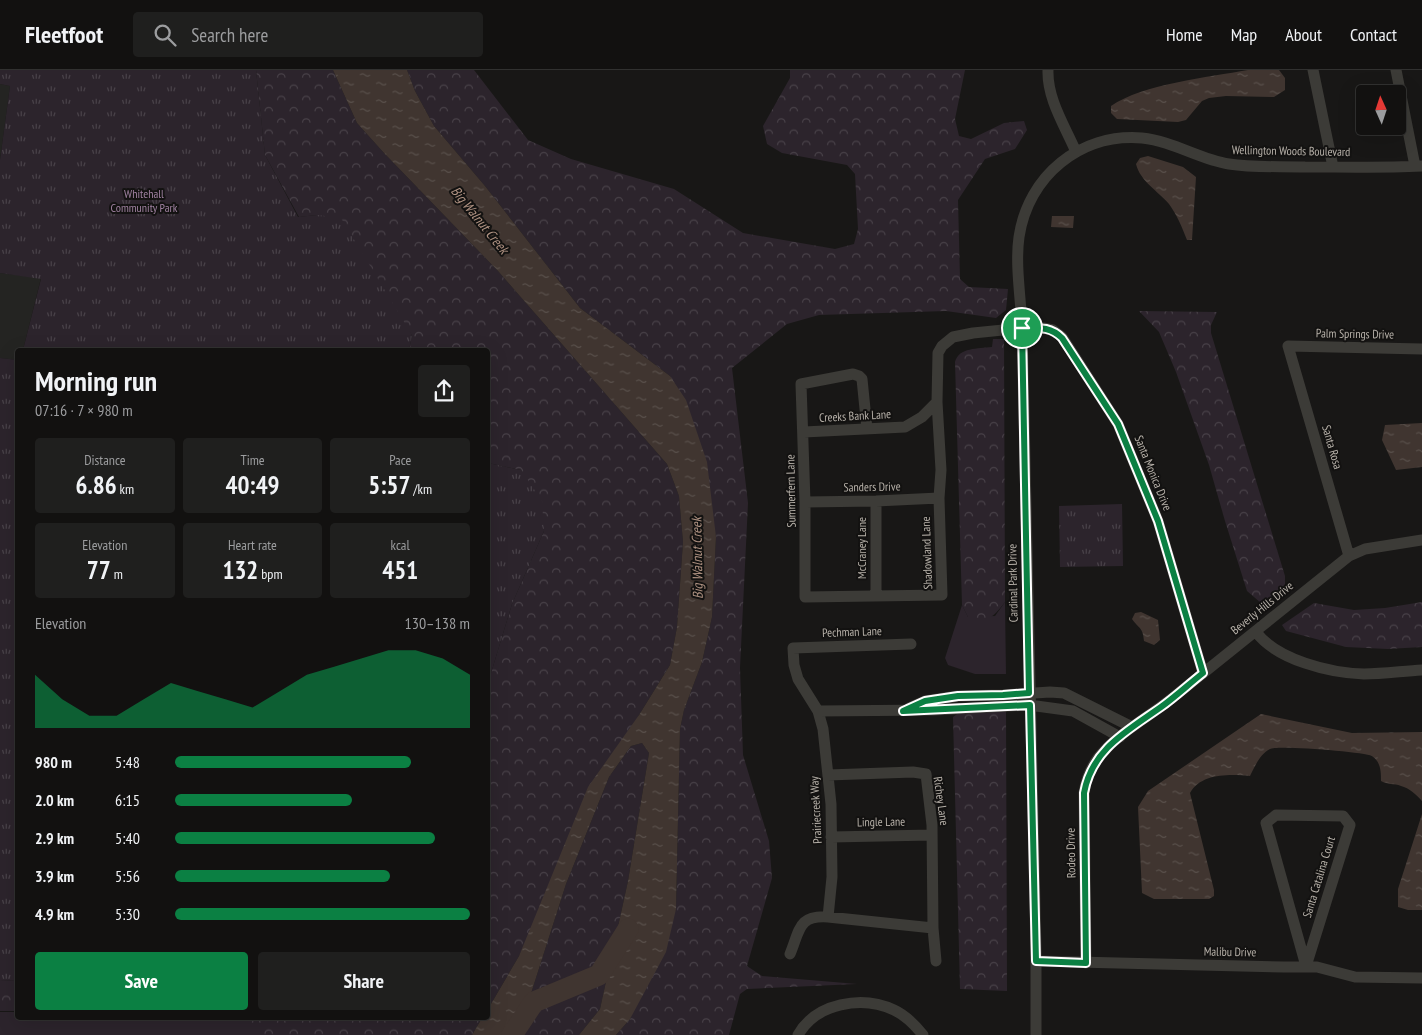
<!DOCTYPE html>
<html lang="en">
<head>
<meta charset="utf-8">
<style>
	:root { --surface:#121110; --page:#1f1f1e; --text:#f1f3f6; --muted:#9c9d9f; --line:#313130; --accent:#0b8043 }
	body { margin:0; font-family:"PT Sans Narrow",sans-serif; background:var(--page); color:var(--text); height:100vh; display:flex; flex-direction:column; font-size:19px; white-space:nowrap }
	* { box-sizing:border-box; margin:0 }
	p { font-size:16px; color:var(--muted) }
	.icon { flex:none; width:28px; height:28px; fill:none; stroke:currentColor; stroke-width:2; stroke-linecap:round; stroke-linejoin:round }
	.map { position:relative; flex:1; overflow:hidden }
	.side { position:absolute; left:15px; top:278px; width:475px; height:672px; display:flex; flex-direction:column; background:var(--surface); border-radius:5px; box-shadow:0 5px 20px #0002,0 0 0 1px var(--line) }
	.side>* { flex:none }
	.needle { width:32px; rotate:357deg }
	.fabs { position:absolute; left:1356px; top:15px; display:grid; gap:10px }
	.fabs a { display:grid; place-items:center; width:50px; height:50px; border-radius:5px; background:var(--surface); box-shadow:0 5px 20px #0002,0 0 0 1px var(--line); font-size:25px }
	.pin { position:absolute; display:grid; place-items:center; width:42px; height:42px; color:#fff; margin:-21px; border:2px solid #fff; border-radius:50%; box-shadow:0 1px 5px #0007 }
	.round { display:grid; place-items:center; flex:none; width:52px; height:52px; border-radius:5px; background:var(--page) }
	.overview { display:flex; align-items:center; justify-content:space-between; height:85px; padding:0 20px }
	h1 { font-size:28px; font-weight:700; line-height:38px }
	.figures { display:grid; grid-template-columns:repeat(3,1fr); gap:8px; height:85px; padding:5px 20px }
	.figures div { display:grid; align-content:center; border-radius:5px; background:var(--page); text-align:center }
	.figures b { font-size:25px; font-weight:700 }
	.figures small { font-size:14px; font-weight:400 }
	.figures p { font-size:14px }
	.chart { height:140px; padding:10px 20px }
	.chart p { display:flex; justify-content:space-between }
	.chart svg { width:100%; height:90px; margin-top:5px; fill:var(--accent); opacity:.7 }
	.primary-button { display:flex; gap:10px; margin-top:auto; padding:10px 20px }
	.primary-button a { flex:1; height:58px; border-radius:5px; background:var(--accent); color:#fff; font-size:20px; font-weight:700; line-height:58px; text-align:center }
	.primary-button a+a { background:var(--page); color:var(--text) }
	ul { padding:0 20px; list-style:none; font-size:16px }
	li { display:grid; grid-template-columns:80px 60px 1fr; align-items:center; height:38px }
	li i { height:12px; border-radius:6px; background:var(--accent) }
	header { display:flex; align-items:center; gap:30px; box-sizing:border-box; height:70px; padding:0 25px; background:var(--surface); border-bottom:1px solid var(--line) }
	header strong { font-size:24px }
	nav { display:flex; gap:28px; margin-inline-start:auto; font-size:18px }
	.search { width:350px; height:45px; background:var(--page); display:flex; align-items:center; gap:12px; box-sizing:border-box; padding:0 18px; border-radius:5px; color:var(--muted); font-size:19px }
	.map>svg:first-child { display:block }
</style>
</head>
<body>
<header>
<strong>Fleetfoot</strong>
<div class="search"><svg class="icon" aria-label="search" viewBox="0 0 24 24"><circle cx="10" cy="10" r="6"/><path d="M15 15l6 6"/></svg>Search here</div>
<nav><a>Home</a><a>Map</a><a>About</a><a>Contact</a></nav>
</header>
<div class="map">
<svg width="1422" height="965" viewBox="0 0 1422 965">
	<defs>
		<pattern id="forest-crowns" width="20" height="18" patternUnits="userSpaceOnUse" patternTransform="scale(1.25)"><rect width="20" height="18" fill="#2c242c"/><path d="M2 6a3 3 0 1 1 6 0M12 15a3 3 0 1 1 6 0" fill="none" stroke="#484148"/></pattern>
		<pattern id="park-tufts" width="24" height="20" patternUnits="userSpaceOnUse" patternTransform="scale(1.25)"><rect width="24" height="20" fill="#2c242c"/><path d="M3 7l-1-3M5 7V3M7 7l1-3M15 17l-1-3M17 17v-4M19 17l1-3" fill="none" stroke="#484148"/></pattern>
		<pattern id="water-ripples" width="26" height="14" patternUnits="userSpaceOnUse" patternTransform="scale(1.25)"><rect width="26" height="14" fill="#403530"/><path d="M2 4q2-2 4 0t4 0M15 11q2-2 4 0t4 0" fill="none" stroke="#59504b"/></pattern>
	</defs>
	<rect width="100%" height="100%" fill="#181716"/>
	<path fill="#242422" d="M 0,14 L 10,16 L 0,90 Z
		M 0,203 L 41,208 L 23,280 L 18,280 L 17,290 L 0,288 Z"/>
	<path fill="#2c242c" d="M 1005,532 L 1006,604 L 975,604 L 948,595 L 945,588 L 962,535 L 968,547 L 995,546 Z
		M 0,942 L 17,942 L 18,948 L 246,948 L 263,965 L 0,965 Z"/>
	<path fill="url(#forest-crowns)" d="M 256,0 L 333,0 L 357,53 L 384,83 L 498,201 L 667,394 L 679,426 L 683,472 L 677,557 L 670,595 L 639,645 L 519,886 L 488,939 L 488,613 L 512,534 L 544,461 L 521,400 L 488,393 L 488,280 L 409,280 L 412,265 L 317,145 L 299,147 L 265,85 Z
		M 407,0 L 474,0 L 528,70 L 571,89 L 674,119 L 743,163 L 835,179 L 854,174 L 858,159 L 855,104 L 847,95 L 782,83 L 767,74 L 763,56 L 790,8 L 790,0 L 965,0 L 955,49 L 959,66 L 971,69 L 1004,53 L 1024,51 L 1027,60 L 1015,79 L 985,89 L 958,130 L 960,209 L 969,217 L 1008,219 L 1006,240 L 996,248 L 946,241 L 819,245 L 787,254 L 732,298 L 748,433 L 740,598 L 743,685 L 769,771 L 772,808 L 747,896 L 762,906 L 857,914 L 747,919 L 740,924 L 729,965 L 616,965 L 630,949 L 676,839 L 680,659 L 684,640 L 702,592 L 712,547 L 716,467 L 670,306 L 580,238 L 485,116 L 434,56 L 415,21 Z
		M 1139,241 L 1217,242 L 1211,255 L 1211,263 L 1285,506 L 1285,520 L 1261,533 L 1247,521 L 1225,451 L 1209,395 L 1176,302 L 1159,262 Z
		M 993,269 L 1004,269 L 1005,532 C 993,547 988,554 968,547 L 962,535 L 955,292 C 959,277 978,279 992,277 Z
		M 1422,532 L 1422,577 L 1388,579 L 1346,577 L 1286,561 L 1282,555 L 1314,533 L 1354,540 L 1385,538 Z
		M 1006,640 L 1007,921 L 960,919 L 953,647 L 960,642 Z
		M 642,673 L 649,683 L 628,811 L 600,939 L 579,965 L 520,965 L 527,936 L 566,814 L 609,707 L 631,676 Z
		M 0,910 L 17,911 L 17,941 L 0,941 Z
		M 238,948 L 482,948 L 472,965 L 262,965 Z"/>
	<path fill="url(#park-tufts)" d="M 0,0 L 256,0 L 265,85 L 298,147 L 317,145 L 341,148 L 412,265 L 409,280 L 23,280 L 41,209 L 0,203 L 0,90 L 10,16 L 0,14 Z
		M 0,288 L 18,290 L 17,911 L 0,910 Z
		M 488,393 L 521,400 L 542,431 L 544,461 L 512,534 L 488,613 Z
		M 1122,434 L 1123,496 L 1060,497 L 1059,436 Z"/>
	<path fill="url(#water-ripples)" d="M 333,0 L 407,0 L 415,21 L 434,56 L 485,116 L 580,238 L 670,306 L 686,330 L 707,392 L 716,467 L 712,547 L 702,592 L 684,640 L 680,659 L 676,839 L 666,882 L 630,949 L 616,965 L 579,965 L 600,939 L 628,811 L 649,683 L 642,673 L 631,676 L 609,707 L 566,814 L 527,936 L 520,965 L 472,965 L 482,948 L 488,948 L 488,939 L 519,886 L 588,717 L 639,645 L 670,595 L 677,557 L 683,472 L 679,426 L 667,394 L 498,201 L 384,83 L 357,53 Z
		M 1248,0 L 1279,0 L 1285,8 L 1285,20 L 1274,27 L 1226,26 L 1209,28 L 1202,31 L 1186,50 L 1178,52 L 1117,49 L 1111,43 L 1111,36 C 1143,14 1209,7 1248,0 Z
		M 1148,86 L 1183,97 L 1196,107 L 1192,170 L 1187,170 C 1182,157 1177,145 1169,134 C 1158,121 1140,111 1136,94 L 1140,88 Z
		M 1052,146 L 1074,146 L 1073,158 L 1051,157 Z
		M 1422,353 L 1422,397 L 1396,400 L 1382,370 L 1385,355 Z
		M 1141,542 L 1158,550 L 1160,570 L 1154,575 L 1144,571 C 1143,557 1139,559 1132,549 L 1135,543 Z
		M 1261,644 L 1352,663 L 1422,662 L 1422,731 C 1417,725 1409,718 1401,716 C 1394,713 1388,715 1381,711 C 1381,702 1381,692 1372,686 C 1365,682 1277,675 1270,679 C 1260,684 1255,696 1250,706 C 1230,704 1201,703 1190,723 L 1214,820 L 1214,826 L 1209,829 L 1154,829 L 1142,823 L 1138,737 L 1148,721 Z
		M 1422,744 L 1422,840 L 1408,840 L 1398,837 L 1398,819 Z"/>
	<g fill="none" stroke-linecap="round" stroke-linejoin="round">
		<path stroke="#403530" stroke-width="21" d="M 512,965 L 534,932 L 599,905 L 628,859"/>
		<path stroke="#3c3b37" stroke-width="11" d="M 1048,0 C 1047,29 1065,56 1076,82
			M 1313,0 L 1333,97
			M 1396,0 L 1415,96
			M 867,359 L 862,309 L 859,306 L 853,304 L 801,314 L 805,432 L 805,527 L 942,525 L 939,428 L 941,400 L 937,332 L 938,283 L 942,276 L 953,267 L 973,263 L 1022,258 L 1043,258 L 1053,260 L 1062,267 L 1118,354 L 1158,451 L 1203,603
			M 804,362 L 905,357 L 922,347 L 937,332
			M 805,432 L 876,431 L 939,428
			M 1349,486 L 1288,276 L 1422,279
			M 876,525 L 876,431
			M 1256,562 C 1277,590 1330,603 1364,604 C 1383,604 1403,601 1422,600
			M 909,638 L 925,631 L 958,626 L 1003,625 L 1050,622 L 1064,623 L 1132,657
			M 818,641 L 933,640 L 1029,635 L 1073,641 L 1120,667
			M 828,705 L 913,702 L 926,704 L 932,755 L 933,858 L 936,891
			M 1276,745 L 1343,746 L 1350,755 L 1306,896 L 1266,753 Z
			M 831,767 L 932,765
			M 828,847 L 832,807 L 831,734 L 823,659 L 818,641 L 798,609 L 794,595 L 793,578 L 911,574
			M 790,884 C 800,860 798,845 828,847 L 933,858
			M 1036,891 L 1284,897 L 1317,897 L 1355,907 L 1422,908
			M 1086,893 L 1084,723 C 1086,710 1090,699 1098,688 C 1118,663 1147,648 1171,629 C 1230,581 1290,534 1349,486 L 1365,479 L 1422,470
			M 798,965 C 816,933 862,925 894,940 C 905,945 915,955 923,965
			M 1036,965 L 1036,882 L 1022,258 C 1021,229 1015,195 1019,167 C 1028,106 1080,63 1142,68 C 1173,71 1199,89 1229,94 C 1254,98 1280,96 1305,97 C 1344,97 1383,98 1422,96"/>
	</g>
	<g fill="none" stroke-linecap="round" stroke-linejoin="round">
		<defs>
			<path id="route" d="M 1022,258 C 1038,258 1050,256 1062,268 L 1118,354 L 1158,451 L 1203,603 C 1189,614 1175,627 1161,637 C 1127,661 1092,679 1084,723 L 1086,893 L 1036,891 L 1030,635 L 903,641 L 925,631 L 958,626 L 1003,625 L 1029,623 Z"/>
		</defs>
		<use href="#route" stroke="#fff" stroke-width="10"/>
		<use href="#route" stroke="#0b8043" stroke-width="6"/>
	</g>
	<g text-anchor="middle" stroke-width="4" stroke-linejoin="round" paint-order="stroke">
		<g font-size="12" fill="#b7b1a9" stroke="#131211">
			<text transform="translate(1291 81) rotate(1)" y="4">Wellington Woods Boulevard</text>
			<text transform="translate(1355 264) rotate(1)" y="4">Palm Springs Drive</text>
			<text transform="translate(855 346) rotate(-3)" y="4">Creeks Bank Lane</text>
			<text transform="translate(1332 377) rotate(74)" y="4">Santa Rosa</text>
			<text transform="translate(1153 403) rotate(68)" y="4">Santa Monica Drive</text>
			<text transform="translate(872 417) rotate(-1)" y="4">Sanders Drive</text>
			<text transform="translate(791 421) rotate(-91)" y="4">Summerfern Lane</text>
			<text transform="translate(862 478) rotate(-90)" y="4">McCraney Lane</text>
			<text transform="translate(927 483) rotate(-92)" y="4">Shadowland Lane</text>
			<text transform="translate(1013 513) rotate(-91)" y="4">Cardinal Park Drive</text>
			<text transform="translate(1262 538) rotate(-39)" y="4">Beverly Hills Drive</text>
			<text transform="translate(852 562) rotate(-2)" y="4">Pechman Lane</text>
			<text transform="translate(941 731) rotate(82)" y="4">Richey Lane</text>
			<text transform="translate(816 740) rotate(-93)" y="4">Prairiecreek Way</text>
			<text transform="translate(881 752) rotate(-1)" y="4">Lingle Lane</text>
			<text transform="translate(1071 783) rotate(-91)" y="4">Rodeo Drive</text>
			<text transform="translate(1319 807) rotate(-73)" y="4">Santa Catalina Court</text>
			<text transform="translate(1230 882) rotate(1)" y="4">Malibu Drive</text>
		</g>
		<g font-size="12" fill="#9f81a0" stroke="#131211">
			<text x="144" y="128">Whitehall<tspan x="144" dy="14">Community Park</tspan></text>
		</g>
		<g font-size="14" font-style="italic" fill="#af9282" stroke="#131211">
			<text transform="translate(480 150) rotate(51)" y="5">Big Walnut Creek</text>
			<text transform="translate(697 488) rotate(-91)" y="5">Big Walnut Creek</text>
		</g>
	</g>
</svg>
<div class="fabs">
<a><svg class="needle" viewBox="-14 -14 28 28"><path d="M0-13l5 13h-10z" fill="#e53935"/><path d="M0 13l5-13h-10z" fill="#9c9d9f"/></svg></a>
</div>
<div class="pin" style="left:1022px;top:258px;background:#1e9e55"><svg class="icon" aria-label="arrive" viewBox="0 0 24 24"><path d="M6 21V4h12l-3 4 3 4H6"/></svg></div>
<section class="side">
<div class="overview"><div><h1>Morning run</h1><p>07:16 · 7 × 980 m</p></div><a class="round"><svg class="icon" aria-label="share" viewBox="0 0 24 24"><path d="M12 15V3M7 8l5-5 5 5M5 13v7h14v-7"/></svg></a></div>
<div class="figures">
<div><p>Distance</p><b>6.86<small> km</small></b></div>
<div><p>Time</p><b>40:49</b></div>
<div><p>Pace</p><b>5:57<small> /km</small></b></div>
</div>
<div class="figures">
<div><p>Elevation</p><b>77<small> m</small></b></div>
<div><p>Heart rate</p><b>132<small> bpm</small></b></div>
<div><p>kcal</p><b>451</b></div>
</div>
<div class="chart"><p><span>Elevation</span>130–138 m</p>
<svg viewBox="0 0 160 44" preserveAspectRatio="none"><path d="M0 44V18L10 30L20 38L30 38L40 30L50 22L60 26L70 30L80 34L90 26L100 18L110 14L120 10L130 6L140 6L150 10L160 18V44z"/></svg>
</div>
<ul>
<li><b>980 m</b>5:48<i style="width:80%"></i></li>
<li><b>2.0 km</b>6:15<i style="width:60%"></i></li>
<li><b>2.9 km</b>5:40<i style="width:88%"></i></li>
<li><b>3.9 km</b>5:56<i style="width:73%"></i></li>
<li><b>4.9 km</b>5:30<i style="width:100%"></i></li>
</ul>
<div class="primary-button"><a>Save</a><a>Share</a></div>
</section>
</div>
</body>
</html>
